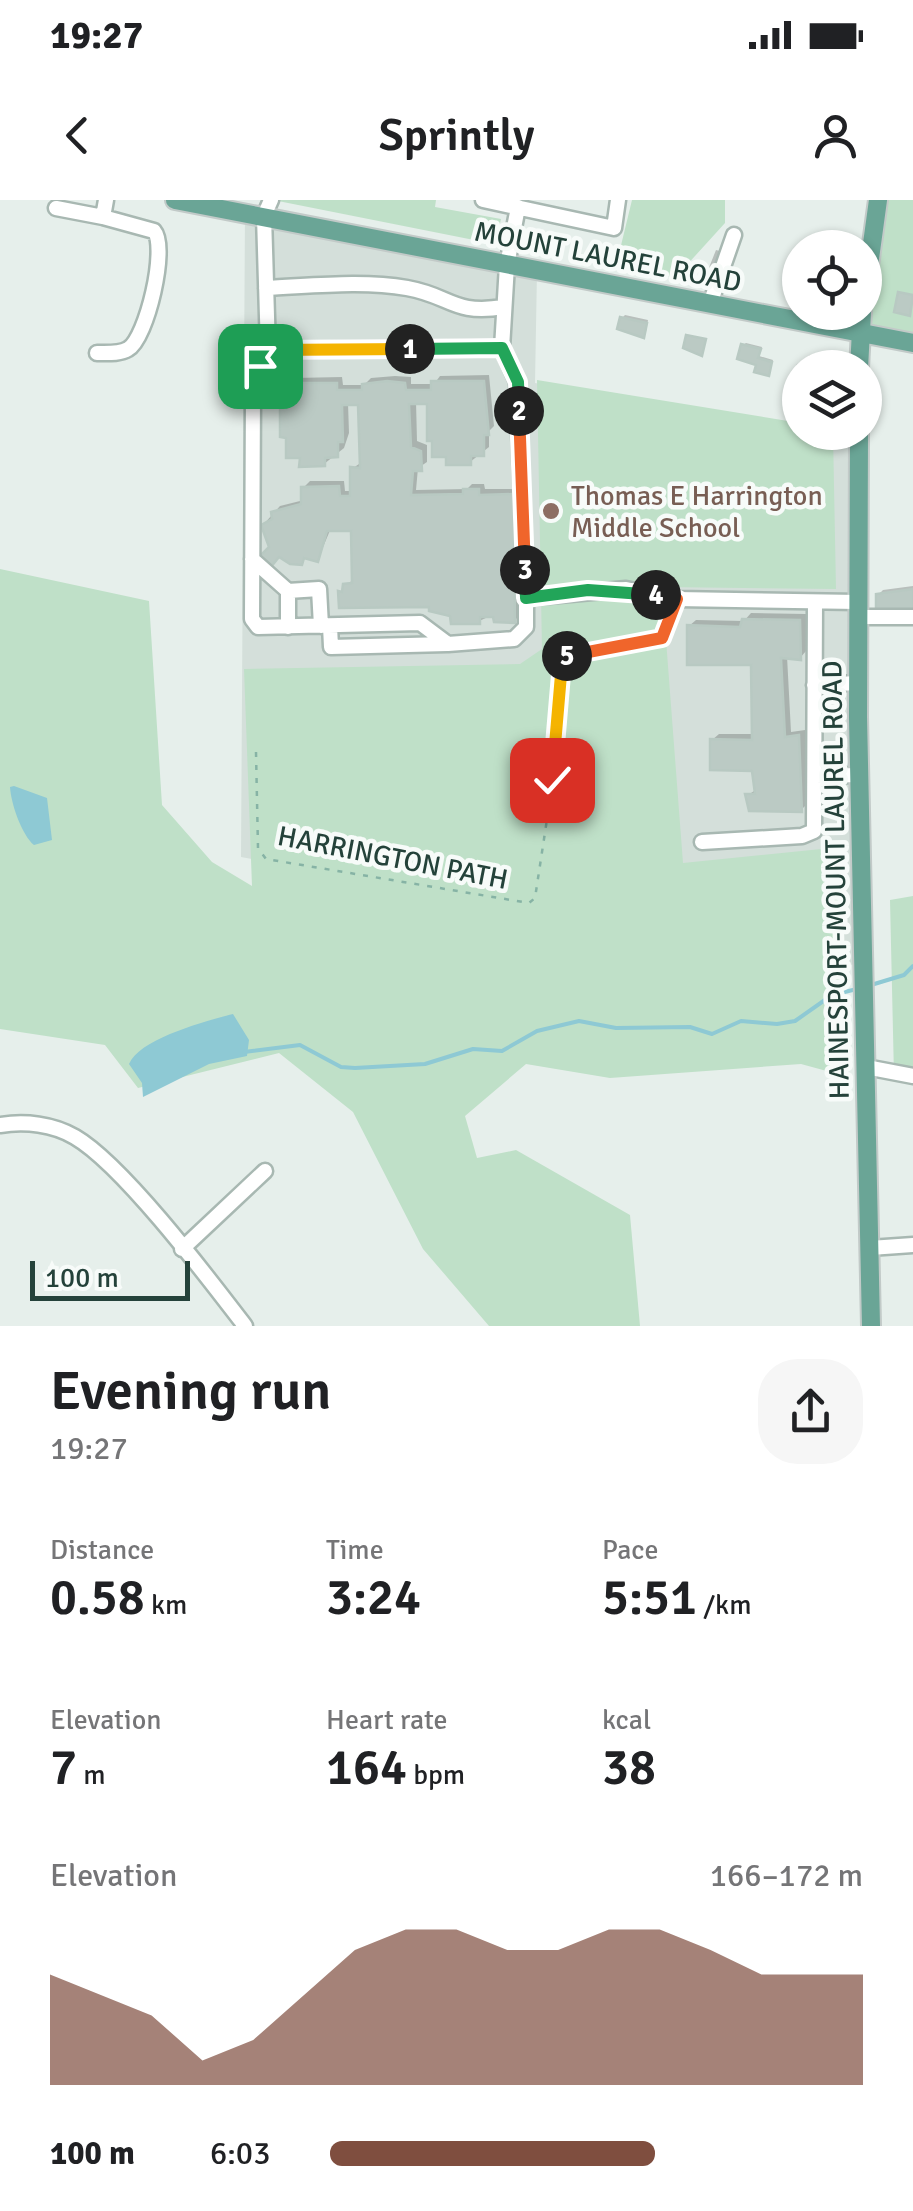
<!DOCTYPE html>
<html lang="en">
<head>
<meta charset="utf-8">
<style>
	:root { --surface:#fff; --page:#f6f6f6; --text:#202124; --muted:#757577; --accent:#7f4e3f }
	body { margin:0; font-family:Signika,sans-serif; background:var(--page); color:var(--text); height:100vh; display:flex; flex-direction:column; font-size:38px; white-space:nowrap }
	* { box-sizing:border-box; margin:0 }
	p { font-size:32px; color:var(--muted) }
	.icon { flex:none; width:55px; height:55px; fill:none; stroke:currentColor; stroke-width:2; stroke-linecap:round; stroke-linejoin:round }
	.map { position:relative; height:1126px; overflow:hidden }
	.panel { display:flex; flex-direction:column; background:var(--surface); flex:1 }
	.panel>* { flex:none }
	.fabs { position:absolute; left:782px; top:30px; display:grid; gap:20px }
	.fabs a { display:grid; place-items:center; width:100px; height:100px; border-radius:50%; background:var(--surface); box-shadow:0 2px 8px #0004; font-size:50px }
	.scale { position:absolute; left:30px; bottom:25px; width:160px; box-sizing:border-box; padding-left:10px; border:5px solid #24423a; border-top:0; font-size:28px; line-height:35px; white-space:nowrap; color:#24423a; -webkit-text-stroke:8px #f7fbf9; paint-order:stroke }
	.pin { position:absolute; display:grid; place-items:center; width:85px; height:85px; color:#fff; margin:-42px; border-radius:20px; box-shadow:0 5px 15px #0006 }
	.km { position:absolute; width:50px; height:50px; margin:-25px; border-radius:50%; background:#222; color:#fff; font-size:28px; line-height:50px; text-align:center }
	.round { display:grid; place-items:center; flex:none; width:105px; height:105px; border-radius:40px; background:var(--page) }
	.overview { display:flex; align-items:center; justify-content:space-between; height:170px; padding:0 50px }
	h1 { font-size:55px; font-weight:600; line-height:75px }
	.figures { display:grid; grid-template-columns:repeat(3,1fr); gap:15px; height:170px; padding:10px 50px }
	.figures div { display:grid; align-content:center }
	.figures b { font-size:50px; font-weight:600 }
	.figures small { font-size:28px; font-weight:400 }
	.figures p { font-size:28px }
	.chart { height:280px; padding:20px 50px }
	.chart p { display:flex; justify-content:space-between }
	.chart svg { width:100%; height:180px; margin-top:10px; fill:var(--accent); opacity:.7 }
	ul { padding:0 50px; list-style:none; font-size:32px }
	li { display:grid; grid-template-columns:160px 120px 1fr; align-items:center; height:75px }
	li i { height:25px; border-radius:12px; background:var(--accent) }
	.status { display:flex; justify-content:space-between; align-items:center; height:70px; padding:0 50px; background:var(--surface); direction:ltr }
	.status svg { height:28px; fill:currentColor }
	header { display:flex; justify-content:space-between; align-items:center; height:130px; padding:0 50px; background:var(--surface); font-size:45px; font-weight:600 }
	.map>svg:first-child { display:block }
</style>
</head>
<body>
<div class="status"><b>19:27</b><svg viewBox="0 0 49 12"><path d="M0 12V9h3v3zM5 12V6h3v6zM10 12V3h3v9zM15 12V0h3v12zM26 1h20v11H26zM47 4h2v5h-2z"/></svg></div>
<header><svg class="icon" aria-label="back" viewBox="0 0 24 24"><path d="M15 5l-7 7 7 7"/></svg>Sprintly<svg class="icon" aria-label="person" viewBox="0 0 24 24"><circle cx="12" cy="8" r="4"/><path d="M4 21q1-7 8-7t8 7"/></svg></header>
<div class="map">
<svg width="913" height="1126" viewBox="0 0 913 1126">
	<rect width="100%" height="100%" fill="#e6efeb"/>
	<path fill="#d4dfda" d="M 245,13 L 537,71 L 535,183 L 800,228 L 800,232 L 859,238 L 863,761 L 772,790 L 543,712 L 241,657 Z"/>
	<path fill="#bfe0c8" d="M 273,0 L 436,0 L 435,7 L 501,19 L 497,36 L 474,40 Z
		M 632,0 L 725,0 L 725,23 L 675,78 L 616,66 Z
		M 879,0 L 913,0 L 913,142 L 860,134 Z
		M 537,180 L 800,223 L 800,232 L 833,233 L 836,389 L 662,387 L 683,663 L 841,647 L 845,876 L 801,864 L 610,878 L 526,864 L 465,916 L 477,958 L 516,950 L 630,1015 L 640,1126 L 489,1126 L 423,1049 L 353,912 L 279,853 L 138,888 L 105,845 L 0,829 L 0,369 L 149,401 L 162,605 L 212,662 L 252,686 L 244,469 L 520,464 L 542,449 Z
		M 913,696 L 913,875 L 894,876 L 890,700 Z"/>
	<path fill="#8ec9d4" d="M 14,586 L 47,598 L 52,640 L 34,645 C 22,635 11,604 10,587 Z
		M 233,814 L 249,840 L 247,856 L 209,864 L 143,897 L 142,883 L 129,864 C 140,838 207,821 233,814 Z"/>
	<path fill="#0003" d="M 716,50 L 723,52 L 715,72 L 708,70 Z
		M 625,115 L 648,120 L 646,132 L 622,118 Z
		M 746,143 L 762,147 L 759,156 L 773,160 L 768,173 L 743,145 Z
		M 810,155 L 819,168 L 800,168 L 800,171 L 796,165 Z
		M 489,175 L 494,226 L 489,231 L 489,247 L 470,262 L 429,201 L 416,201 L 417,241 L 427,245 L 427,262 L 418,268 L 416,290 L 467,289 L 472,284 L 484,284 L 485,289 L 520,289 L 521,414 L 514,421 L 495,414 L 479,421 L 432,404 L 341,392 L 354,378 L 353,328 L 331,328 L 318,359 L 307,356 L 301,362 L 272,347 L 263,325 L 280,306 L 304,300 L 303,288 L 310,281 L 344,281 L 345,291 L 353,291 L 353,268 L 362,262 L 360,202 L 348,203 L 349,233 L 344,248 L 324,264 L 283,200 L 294,178 L 342,177 L 343,185 L 364,185 L 371,178 L 395,176 L 411,177 L 411,184 L 434,184 L 440,176 Z
		M 913,386 L 913,409 L 878,395 L 883,390 Z
		M 751,413 L 806,414 L 806,451 L 800,458 L 787,456 L 791,532 L 805,530 L 808,603 L 801,610 L 748,595 L 757,589 L 755,568 L 712,540 L 719,534 L 754,534 L 754,463 L 689,426 L 696,420 L 744,421 Z"/>
	<g fill="none" stroke-linecap="round" stroke-linejoin="round">
		<path stroke="#8ec9d4" stroke-width="4" d="M 871,785 L 904,775 L 913,766
			M 244,852 L 300,845 L 341,867 L 355,868 L 425,864 L 473,849 L 502,851 L 537,831 L 579,821 L 616,828 L 690,827 L 712,834 L 741,821 L 777,824 L 795,821 L 832,795 L 857,789"/>
	</g>
	<path fill="#bbcac4" stroke="#b8c9c2" stroke-width="2.5" d="M 898,92 L 913,95 L 910,116 L 894,112 Z
		M 620,117 L 647,123 L 644,138 L 617,129 Z
		M 686,135 L 706,139 L 702,156 L 683,148 Z
		M 741,144 L 761,149 L 758,158 L 772,162 L 769,176 L 754,172 L 756,165 L 737,159 Z
		M 387,181 L 405,183 L 406,190 L 431,190 L 431,181 L 484,181 L 489,235 L 484,235 L 484,256 L 471,256 L 471,265 L 446,265 L 446,257 L 432,257 L 432,241 L 427,241 L 427,204 L 409,204 L 411,247 L 421,251 L 422,271 L 413,271 L 411,295 L 463,294 L 463,289 L 479,289 L 479,295 L 514,294 L 515,423 L 494,422 L 493,417 L 480,417 L 480,424 L 451,424 L 450,416 L 429,411 L 429,407 L 339,408 L 338,391 L 342,392 L 343,384 L 352,383 L 351,331 L 327,331 L 318,362 L 304,358 L 302,365 L 290,364 L 279,357 L 271,367 L 260,356 L 269,347 L 261,325 L 272,319 L 271,312 L 301,304 L 301,287 L 339,286 L 340,296 L 350,296 L 350,267 L 360,268 L 358,205 L 342,205 L 343,242 L 338,242 L 338,257 L 325,258 L 325,266 L 299,267 L 300,258 L 286,258 L 286,238 L 280,237 L 280,199 L 286,199 L 286,183 L 337,183 L 337,190 L 362,190 L 362,184 Z
		M 913,389 L 913,411 L 876,412 L 876,394 Z
		M 742,419 L 800,420 L 801,460 L 781,458 L 785,537 L 799,535 L 802,612 L 749,611 L 745,594 L 755,594 L 752,571 L 710,570 L 710,539 L 752,540 L 751,465 L 687,465 L 687,425 L 740,427 Z"/>
	<g fill="none" stroke-linecap="round" stroke-linejoin="round">
		<defs>
			<path id="minor" d="M 271,0 L 264,16 L 268,150 L 502,148 L 517,182 L 526,398 L 626,389 L 677,399 L 858,402
				M 483,0 L 614,28 L 618,0
				M 56,8 L 103,17
				M 266,88 C 312,86 362,80 407,88 C 452,96 452,115 504,107
				M 710,104 L 734,35
				M 502,148 L 507,65 L 518,7
				M 268,150 L 253,188 L 252,419 L 258,427 L 420,423 L 448,444 L 514,439 L 526,427 L 526,398
				M 97,153 C 107,153 120,154 128,149 C 147,138 168,47 154,31 L 103,17 L 106,0
				M 252,359 L 288,391 L 288,427
				M 288,391 L 319,389 L 321,426
				M 858,417 L 913,417
				M 330,426 L 331,447 L 447,444
				M 814,485 L 858,483
				M 816,576 L 859,575
				M 702,642 L 802,636 L 814,631 L 815,402
				M 866,867 L 913,876
				M 0,925 C 25,921 53,924 75,937 C 123,965 209,1079 245,1126
				M 870,1048 L 913,1045
				M 182,1049 L 265,971"/>
			<path id="major" d="M 175,0 L 913,143
				M 865,95 L 878,0
				M 859,168 L 862,112
				M 859,232 L 858,517 L 871,1126"/>
		</defs>
		<use href="#minor" stroke="#a8b8b2" stroke-width="19"/>
		<use href="#major" stroke="#c2cac8" stroke-width="22"/>
		<path stroke="#86b3a5" stroke-width="2.5" stroke-dasharray="5 8" stroke-linecap="butt" d="M 256,552 L 258,648 L 266,659 L 529,703 L 535,698 L 553,580 L 562,463 L 568,455 L 662,438 L 673,410"/>
		<use href="#minor" stroke="#fff" stroke-width="14"/>
		<use href="#major" stroke="#6aa596" stroke-width="18"/>
	</g>
	<g fill="none" stroke-linecap="round" stroke-linejoin="round">
		<defs>
			<path id="split-1" d="M 260,166 L 268,150 L 410,149"/>
			<path id="split-2" d="M 410,149 L 502,148 L 518,182 L 519,211"/>
			<path id="split-3" d="M 519,211 L 525,370"/>
			<path id="split-4" d="M 525,370 L 526,398 L 588,390 L 656,395"/>
			<path id="split-5" d="M 567,456 L 662,438 L 677,399 L 656,395"/>
			<path id="split-6" d="M 552,580 L 562,463 L 567,456"/>
		</defs>
		<use href="#split-1" stroke="#fff" stroke-width="20"/>
		<use href="#split-2" stroke="#fff" stroke-width="20"/>
		<use href="#split-3" stroke="#fff" stroke-width="20"/>
		<use href="#split-4" stroke="#fff" stroke-width="20"/>
		<use href="#split-5" stroke="#fff" stroke-width="20"/>
		<use href="#split-6" stroke="#fff" stroke-width="20"/>
		<use href="#split-1" stroke="#f5b400" stroke-width="12"/>
		<use href="#split-2" stroke="#22a559" stroke-width="12"/>
		<use href="#split-3" stroke="#f0652b" stroke-width="12"/>
		<use href="#split-4" stroke="#22a559" stroke-width="12"/>
		<use href="#split-5" stroke="#f0652b" stroke-width="12"/>
		<use href="#split-6" stroke="#f5b400" stroke-width="12"/>
	</g>
	<circle fill="#8d6e63" stroke="#f7fbf9" stroke-width="4" cx="551" cy="311" r="10"/>
	<g text-anchor="middle" stroke-width="9" stroke-linejoin="round" paint-order="stroke">
		<g font-size="28" fill="#24423a" stroke="#f7fbf9">
			<text transform="translate(608 56) rotate(11)" y="10">MOUNT LAUREL ROAD</text>
			<text transform="translate(393 657) rotate(11)" y="10">HARRINGTON PATH</text>
			<text transform="translate(835 680) rotate(-91)" y="10">HAINESPORT-MOUNT LAUREL ROAD</text>
		</g>
		<g font-size="28" fill="#785e54" stroke="#f7fbf9" text-anchor="start">
			<text x="571" y="305">Thomas E Harrington<tspan x="571" dy="32">Middle School</tspan></text>
		</g>
	</g>
</svg>
<div class="fabs">
<a><svg class="icon" aria-label="locate" viewBox="0 0 24 24"><circle cx="12" cy="12" r="6"/><path d="M12 2v4M12 18v4M2 12h4M18 12h4"/></svg></a>
<a><svg class="icon" aria-label="layers" viewBox="0 0 24 24"><path d="M12 4l9 5-9 5-9-5zM3 14l9 5 9-5"/></svg></a>
</div>
<div class="scale">100 m</div>
<div class="pin" style="left:260px;top:166px;background:#1e9e55"><svg class="icon" aria-label="arrive" viewBox="0 0 24 24"><path d="M6 21V4h12l-3 4 3 4H6"/></svg></div>
<div class="pin" style="left:552px;top:580px;background:#d93025"><svg class="icon" aria-label="check" viewBox="0 0 24 24"><path d="M5 12l5 5 9-10"/></svg></div>
<b class="km" style="left:410px;top:149px">1</b>
<b class="km" style="left:519px;top:211px">2</b>
<b class="km" style="left:525px;top:370px">3</b>
<b class="km" style="left:656px;top:395px">4</b>
<b class="km" style="left:567px;top:456px">5</b>
</div>
<section class="panel">
<div class="overview"><div><h1>Evening run</h1><p>19:27</p></div><a class="round"><svg class="icon" aria-label="share" viewBox="0 0 24 24"><path d="M12 15V3M7 8l5-5 5 5M5 13v7h14v-7"/></svg></a></div>
<div class="figures">
<div><p>Distance</p><b>0.58<small> km</small></b></div>
<div><p>Time</p><b>3:24</b></div>
<div><p>Pace</p><b>5:51<small> /km</small></b></div>
</div>
<div class="figures">
<div><p>Elevation</p><b>7<small> m</small></b></div>
<div><p>Heart rate</p><b>164<small> bpm</small></b></div>
<div><p>kcal</p><b>38</b></div>
</div>
<div class="chart"><p><span>Elevation</span>166–172 m</p>
<svg viewBox="0 0 160 44" preserveAspectRatio="none"><path d="M0 44V17L10 22L20 27L30 38L40 33L50 22L60 11L70 6L80 6L90 11L100 11L110 6L120 6L130 11L140 17L150 17L160 17V44z"/></svg>
</div>
<ul>
<li><b>100 m</b>6:03<i style="width:61%"></i></li>
</ul>
</section>
</body>
</html>
